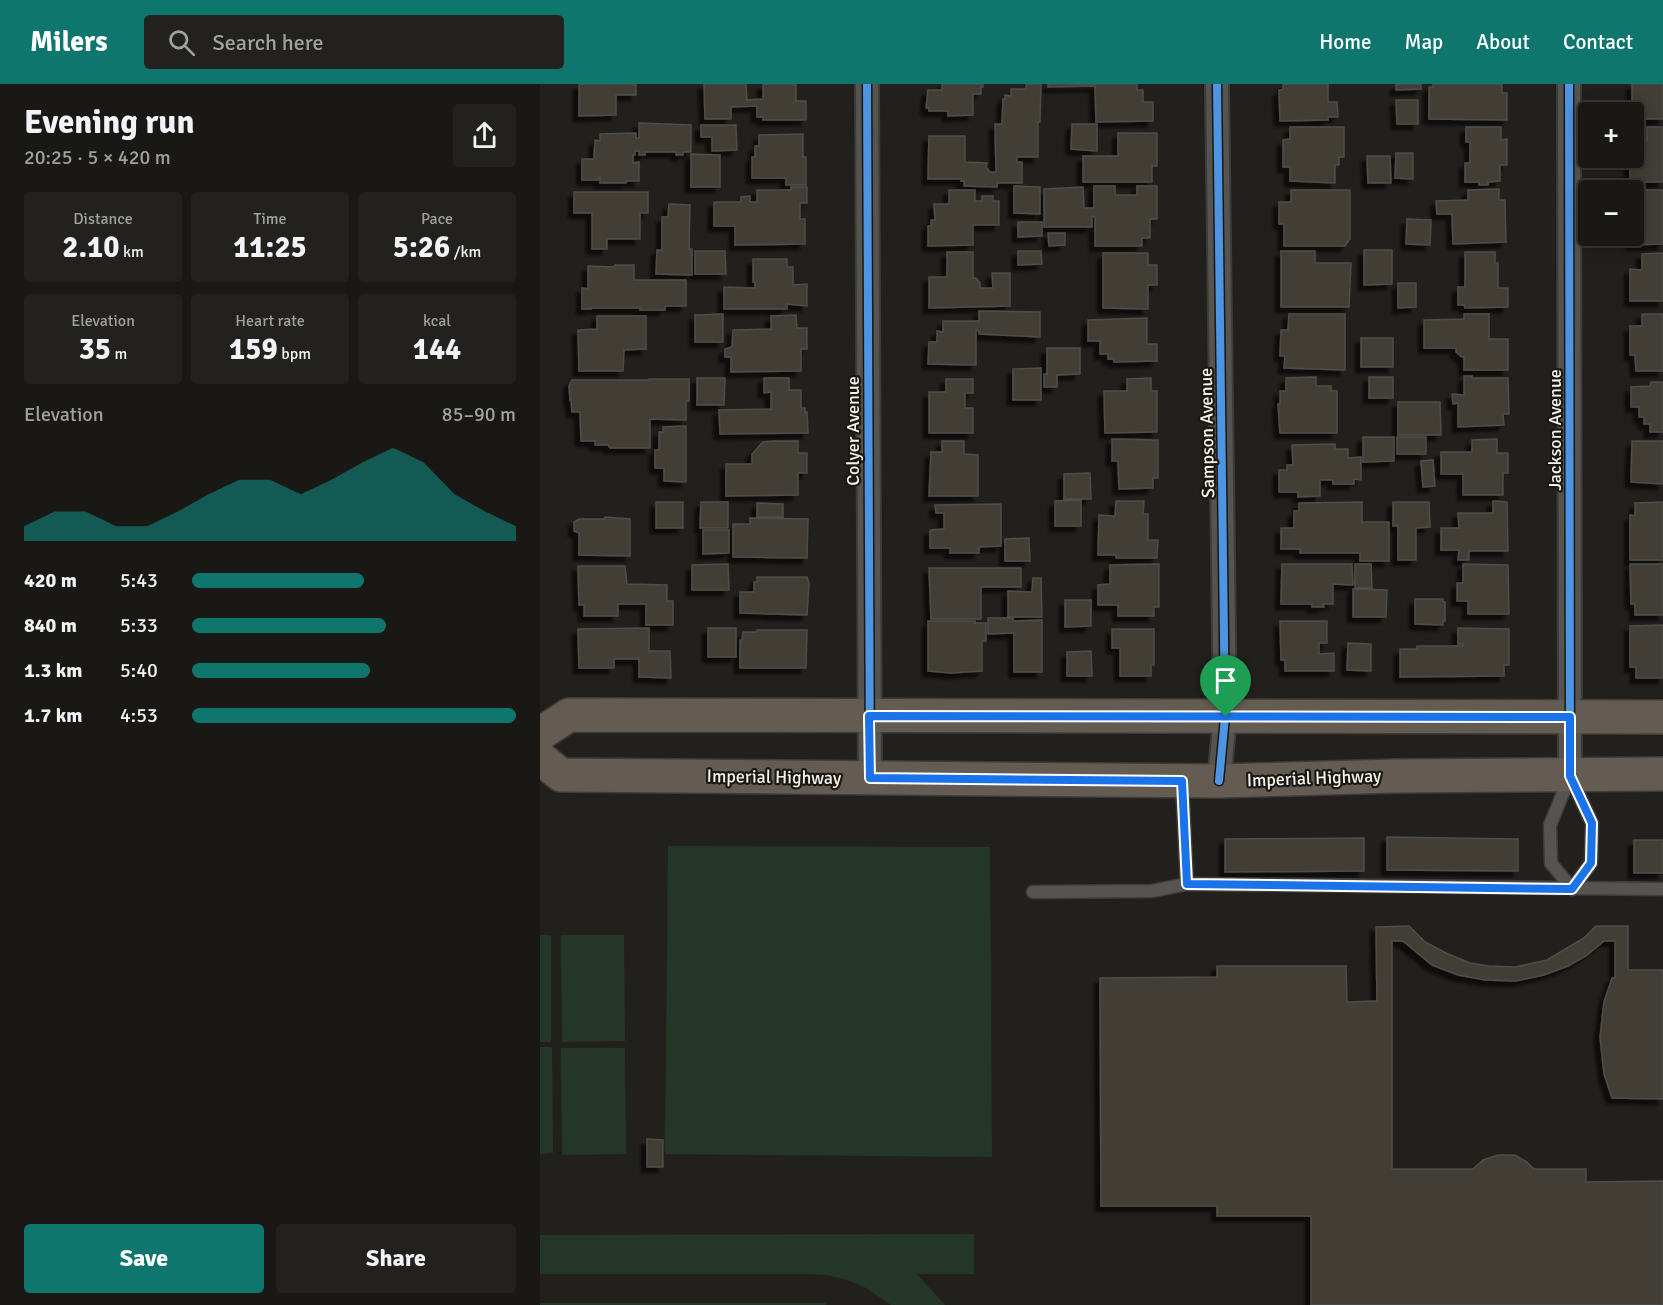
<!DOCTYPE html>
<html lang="en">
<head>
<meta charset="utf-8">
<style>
	:root { --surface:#1a1815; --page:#23211e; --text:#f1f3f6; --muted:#9fa0a0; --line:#383734; --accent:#0f766e }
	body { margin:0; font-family:Signika,sans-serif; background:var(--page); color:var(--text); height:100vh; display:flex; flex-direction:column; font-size:22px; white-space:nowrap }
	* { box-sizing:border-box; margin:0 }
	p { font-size:20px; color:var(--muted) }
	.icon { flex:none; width:33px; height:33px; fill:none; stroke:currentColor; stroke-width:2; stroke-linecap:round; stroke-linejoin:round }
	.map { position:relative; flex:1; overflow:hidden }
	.panel { display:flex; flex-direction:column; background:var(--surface); width:540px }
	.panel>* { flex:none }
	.tools { position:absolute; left:1038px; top:18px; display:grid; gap:12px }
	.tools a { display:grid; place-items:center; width:66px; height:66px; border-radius:6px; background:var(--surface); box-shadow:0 3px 15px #0003,0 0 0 2px var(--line); font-size:30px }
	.pin { position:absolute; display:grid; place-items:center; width:51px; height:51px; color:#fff; margin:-62px -26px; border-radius:50% 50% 50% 0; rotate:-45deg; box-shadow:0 0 6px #0007 }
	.pin .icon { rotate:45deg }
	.round { display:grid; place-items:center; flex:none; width:63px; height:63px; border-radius:6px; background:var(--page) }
	.head { display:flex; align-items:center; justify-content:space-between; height:102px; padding:0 24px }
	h1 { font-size:33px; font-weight:700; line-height:45px }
	.figures { display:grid; grid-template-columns:repeat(3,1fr); gap:9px; height:102px; padding:6px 24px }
	.figures div { display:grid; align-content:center; border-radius:6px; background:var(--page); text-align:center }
	.figures b { font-size:30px; font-weight:700 }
	.figures small { font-size:16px; font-weight:400 }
	.figures p { font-size:16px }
	.chart { height:168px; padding:12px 24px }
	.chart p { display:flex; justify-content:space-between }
	.chart svg { width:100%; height:108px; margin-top:6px; fill:var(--accent); opacity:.7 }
	.primary-button { display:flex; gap:12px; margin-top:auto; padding:12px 24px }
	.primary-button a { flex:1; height:69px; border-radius:6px; background:var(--accent); color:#fff; font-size:24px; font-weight:700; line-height:69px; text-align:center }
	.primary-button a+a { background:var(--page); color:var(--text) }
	ul { padding:0 24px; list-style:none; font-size:20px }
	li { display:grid; grid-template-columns:96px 72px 1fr; align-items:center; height:45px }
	li i { height:15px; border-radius:8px; background:var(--accent) }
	header { display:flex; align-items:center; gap:36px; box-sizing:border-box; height:84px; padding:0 30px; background:var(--accent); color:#fff }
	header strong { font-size:28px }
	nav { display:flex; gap:33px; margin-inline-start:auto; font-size:21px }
	.search { width:420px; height:54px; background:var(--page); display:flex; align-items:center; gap:15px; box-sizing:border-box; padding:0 21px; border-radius:6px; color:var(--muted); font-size:22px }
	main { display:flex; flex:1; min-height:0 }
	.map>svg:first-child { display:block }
</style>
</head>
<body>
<header>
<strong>Milers</strong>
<div class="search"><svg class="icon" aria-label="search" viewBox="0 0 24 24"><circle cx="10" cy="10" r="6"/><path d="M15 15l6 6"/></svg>Search here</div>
<nav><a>Home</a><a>Map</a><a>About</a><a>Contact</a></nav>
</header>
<main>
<section class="panel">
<div class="head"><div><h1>Evening run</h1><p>20:25 · 5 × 420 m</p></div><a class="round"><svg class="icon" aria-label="share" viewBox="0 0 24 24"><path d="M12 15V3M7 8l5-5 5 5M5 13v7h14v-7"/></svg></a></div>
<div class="figures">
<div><p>Distance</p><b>2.10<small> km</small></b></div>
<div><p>Time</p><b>11:25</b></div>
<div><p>Pace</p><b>5:26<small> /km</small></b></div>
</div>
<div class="figures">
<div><p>Elevation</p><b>35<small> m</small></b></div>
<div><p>Heart rate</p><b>159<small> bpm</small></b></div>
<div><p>kcal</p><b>144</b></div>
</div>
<div class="chart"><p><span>Elevation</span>85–90 m</p>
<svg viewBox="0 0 160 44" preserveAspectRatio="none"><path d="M0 44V38L10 32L20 32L30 38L40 38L50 32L60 25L70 19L80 19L90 25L100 19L110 12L120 6L130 12L140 25L150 32L160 38V44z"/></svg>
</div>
<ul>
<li><b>420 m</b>5:43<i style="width:53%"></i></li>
<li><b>840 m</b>5:33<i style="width:60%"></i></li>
<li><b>1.3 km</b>5:40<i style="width:55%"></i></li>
<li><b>1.7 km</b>4:53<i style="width:100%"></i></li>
</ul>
<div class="primary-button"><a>Save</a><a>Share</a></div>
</section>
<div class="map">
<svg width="1123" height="1221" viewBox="0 0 1123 1221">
	<defs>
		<filter id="shadow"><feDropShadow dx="-5.5" dy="5.5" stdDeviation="1.5" flood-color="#0009"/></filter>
	</defs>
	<rect width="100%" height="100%" fill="#22201c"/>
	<path fill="#243627" d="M 128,762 L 450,763 L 452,1073 L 125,1070 Z
		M 0,851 L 11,851 L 11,958 L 0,958 Z
		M 21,851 L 84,851 L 85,957 L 22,958 Z
		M 0,963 L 12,963 L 13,1069 L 0,1070 Z
		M 21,964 L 85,964 L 86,1070 L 22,1071 Z
		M 434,1150 L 434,1190 L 377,1190 L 405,1221 L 351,1221 L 326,1204 L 307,1196 L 287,1191 L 267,1190 L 0,1190 L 0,1151 Z
		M 0,1219 L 286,1219 L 286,1221 L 0,1221 Z"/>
	<path fill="#433e36" stroke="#4e4d49" stroke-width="1.5" filter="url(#shadow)" d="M 39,0 L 96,0 L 96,11 L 76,11 L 76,31 L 39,32 Z
		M 164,0 L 206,0 L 207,16 L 223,15 L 223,0 L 256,0 L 256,17 L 266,17 L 266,36 L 223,36 L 223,33 L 217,33 L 217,22 L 191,23 L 191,35 L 165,35 Z
		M 402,0 L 443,0 L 443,3 L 441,3 L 441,10 L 433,10 L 433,31 L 408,32 L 408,27 L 389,27 L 389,24 L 386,24 L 388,6 L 402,6 Z
		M 486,0 L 501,0 L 500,38 L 498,38 L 498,73 L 477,73 L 477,78 L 482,78 L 482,99 L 457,99 L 457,103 L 424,102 L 424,97 L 421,97 L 421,95 L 388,95 L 389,52 L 425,52 L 425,78 L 447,79 L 446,83 L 450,88 L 456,88 L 455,40 L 462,40 L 463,15 L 465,15 L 465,11 L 471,12 L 471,5 L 486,5 Z
		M 508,0 L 597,0 L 597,6 L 603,6 L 603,18 L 613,18 L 613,37 L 556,38 L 555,2 L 508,3 Z
		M 743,0 L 788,0 L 788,18 L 797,18 L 798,33 L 788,33 L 788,36 L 740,37 L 739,6 L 743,6 Z
		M 856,0 L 881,0 L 881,5 L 856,6 Z
		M 893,0 L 962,0 L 962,9 L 967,9 L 967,36 L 889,35 L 889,3 L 893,3 Z
		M 1092,0 L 1123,0 L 1123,35 L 1095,35 L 1095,22 L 1092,23 Z
		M 856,16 L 878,16 L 878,40 L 857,40 Z
		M 99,39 L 151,41 L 151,68 L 143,68 L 143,71 L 136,71 L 136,68 L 105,68 L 105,71 L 99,71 L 99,67 L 95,67 L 95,71 L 93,71 L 93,79 L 99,78 L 99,97 L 86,97 L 86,99 L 60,99 L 60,93 L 58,96 L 42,96 L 42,75 L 54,75 L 55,56 L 60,57 L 60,50 L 96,49 L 96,54 L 99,54 Z
		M 532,40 L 557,40 L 557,67 L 531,65 Z
		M 161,41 L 196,41 L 197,66 L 172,67 L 172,53 L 161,53 Z
		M 750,43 L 804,43 L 804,73 L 799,73 L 799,81 L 795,81 L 795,99 L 750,97 L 750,83 L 743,83 L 743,56 L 750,55 Z
		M 926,43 L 961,43 L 961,56 L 967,55 L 967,81 L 960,81 L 960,97 L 948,98 L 948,101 L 939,101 L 939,98 L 925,98 L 925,79 L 930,79 L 930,58 L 926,58 Z
		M 1107,43 L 1123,43 L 1123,98 L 1090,98 L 1090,74 L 1094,74 L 1094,56 L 1107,56 Z
		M 578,49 L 617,49 L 617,82 L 612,82 L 612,98 L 543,98 L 543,72 L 578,72 Z
		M 263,50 L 263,73 L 266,73 L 266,101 L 246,101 L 246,94 L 212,94 L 212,73 L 215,73 L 215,62 L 219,62 L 219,51 Z
		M 856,69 L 873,69 L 873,95 L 855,94 Z
		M 151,70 L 180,71 L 180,103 L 151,103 Z
		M 827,72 L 850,72 L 851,99 L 828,99 Z
		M 474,102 L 500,103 L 500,130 L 474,129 Z
		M 554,102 L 575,102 L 575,111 L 597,111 L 597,102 L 617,102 L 617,135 L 610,135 L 610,154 L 602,154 L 602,162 L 555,162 L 555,133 L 552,132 L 552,143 L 504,143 L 504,105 L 543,103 L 544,124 L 554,124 Z
		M 251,103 L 267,103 L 267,119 L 260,119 L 260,135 L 265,135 L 265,160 L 195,161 L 195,142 L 174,142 L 174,118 L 201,118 L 201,113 L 210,112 L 210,118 L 217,118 L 217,106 L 251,106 Z
		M 959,105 L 959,116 L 965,116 L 966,158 L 913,160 L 912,130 L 897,130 L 896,117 L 928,116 L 928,106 Z
		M 409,106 L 435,106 L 435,117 L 442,117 L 442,112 L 453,112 L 453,117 L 459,117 L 459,141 L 433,141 L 433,161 L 388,162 L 388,142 L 391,142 L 391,136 L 395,136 L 394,120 L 409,120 Z
		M 751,106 L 810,106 L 810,155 L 805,162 L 744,162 L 744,140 L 739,140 L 739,118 L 751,118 Z
		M 1097,106 L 1123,106 L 1123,160 L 1091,161 L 1091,152 L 1094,152 L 1094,118 L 1097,118 Z
		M 34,108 L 108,108 L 108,129 L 100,129 L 100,155 L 67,155 L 67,165 L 52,165 L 52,129 L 34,129 Z
		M 129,120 L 150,121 L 149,165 L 152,165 L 152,191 L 116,190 L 117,166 L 122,166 L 122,133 L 128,133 Z
		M 867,135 L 891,136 L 890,161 L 866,160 Z
		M 478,138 L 502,138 L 502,152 L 478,153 Z
		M 508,149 L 525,149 L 525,161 L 509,162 Z
		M 824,166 L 852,166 L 852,200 L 824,201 Z
		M 155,167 L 185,167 L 186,190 L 155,190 Z
		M 478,167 L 501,167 L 502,180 L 478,181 Z
		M 741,167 L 775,167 L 775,179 L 811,179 L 809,223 L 741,223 Z
		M 407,168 L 433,168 L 433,194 L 436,194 L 440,199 L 440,204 L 453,204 L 452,189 L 470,189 L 470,222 L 389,224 L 389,193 L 407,193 Z
		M 925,168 L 955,168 L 955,179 L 958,179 L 958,204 L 968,204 L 968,223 L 925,224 L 924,221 L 918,221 L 918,203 L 925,203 Z
		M 563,169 L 608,169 L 608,181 L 617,181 L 617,201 L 608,201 L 608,225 L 563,224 Z
		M 1123,169 L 1123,217 L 1090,217 L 1090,185 L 1102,186 L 1102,170 Z
		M 213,175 L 247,175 L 247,183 L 253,183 L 253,201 L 267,200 L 267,222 L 247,220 L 247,225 L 184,225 L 184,203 L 215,204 L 215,198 L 213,198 Z
		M 75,181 L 94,181 L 94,196 L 146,196 L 146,222 L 125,222 L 125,226 L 100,226 L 100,224 L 51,224 L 51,225 L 42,225 L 42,204 L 48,205 L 48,182 L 74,183 Z
		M 858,199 L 876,199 L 876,223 L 858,224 Z
		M 439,227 L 500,228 L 500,253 L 439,250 L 439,247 L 436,246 L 436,281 L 388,280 L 389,258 L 397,258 L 397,247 L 403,248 L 403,237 L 439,237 Z
		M 183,230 L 183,258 L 155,258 L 155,231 Z
		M 749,230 L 805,230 L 805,286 L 744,284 L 745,272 L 740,272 L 741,246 L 748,246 Z
		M 924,230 L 949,230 L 949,255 L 968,255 L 968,286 L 924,286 L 924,273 L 922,273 L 916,268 L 916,264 L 884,264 L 884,236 L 924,235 Z
		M 1102,230 L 1123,230 L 1123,287 L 1096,287 L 1095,271 L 1090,271 L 1090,242 L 1102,242 Z
		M 256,231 L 257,244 L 267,244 L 267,265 L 261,265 L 261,287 L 191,288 L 191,273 L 185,273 L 185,265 L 192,263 L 193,246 L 231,245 L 231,232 Z
		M 57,232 L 106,232 L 106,265 L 84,266 L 83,287 L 39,287 L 38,246 L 57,245 Z
		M 607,234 L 607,260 L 617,260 L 617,277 L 574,278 L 574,275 L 568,275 L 568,270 L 560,270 L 560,257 L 548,257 L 548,236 Z
		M 821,254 L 853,254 L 853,283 L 821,283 Z
		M 507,264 L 540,264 L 540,290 L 517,291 L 517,303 L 504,303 L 504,290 L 507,290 Z
		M 501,284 L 501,316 L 473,316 L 473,285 Z
		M 924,292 L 932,292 L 931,294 L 968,294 L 969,330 L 963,330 L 964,341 L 918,343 L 918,319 L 913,320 L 912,310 L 924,311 Z
		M 776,293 L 776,302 L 791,302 L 791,307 L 797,307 L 797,349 L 740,349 L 738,320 L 740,320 L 740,307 L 746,307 L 746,294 Z
		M 829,293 L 853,293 L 853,314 L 829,314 Z
		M 157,294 L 185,294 L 184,321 L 157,321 Z
		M 224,294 L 249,294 L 249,306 L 261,306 L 261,324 L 265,324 L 265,329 L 267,328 L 268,349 L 180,350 L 179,326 L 231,325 L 231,308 L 224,309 Z
		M 611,294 L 611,307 L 617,307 L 617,348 L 565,349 L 564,307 L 587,307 L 587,295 Z
		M 109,295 L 149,295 L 149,317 L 146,317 L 146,336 L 110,335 L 110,364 L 70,364 L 68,361 L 55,361 L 55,357 L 41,357 L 40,328 L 32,328 L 31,315 L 30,316 L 29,302 L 32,296 L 109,296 Z
		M 406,295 L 433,295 L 433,309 L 425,309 L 425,324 L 433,324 L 433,349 L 389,349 L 389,308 L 406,308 Z
		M 1111,298 L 1123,298 L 1123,348 L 1110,348 L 1110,340 L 1104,340 L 1104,333 L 1099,333 L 1099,323 L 1091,323 L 1091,303 L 1110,302 Z
		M 858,318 L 900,318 L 901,351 L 858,351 Z
		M 146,342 L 146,398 L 124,397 L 124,384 L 115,384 L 115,366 L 119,366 L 119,348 L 123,348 L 123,343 Z
		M 823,353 L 854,353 L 854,377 L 823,378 Z
		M 857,353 L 886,353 L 886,370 L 857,370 Z
		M 572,355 L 618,356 L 618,394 L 613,394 L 613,404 L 579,405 L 578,377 L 572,377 Z
		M 957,355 L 957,369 L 968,369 L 968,389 L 963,389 L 963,411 L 923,411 L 923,390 L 901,390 L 901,368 L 932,368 L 932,356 Z
		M 233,357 L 258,357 L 258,369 L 267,369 L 267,389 L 258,389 L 258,411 L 186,412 L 186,380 L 212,380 L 212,370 L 223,358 Z
		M 402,357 L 424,357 L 424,370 L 438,371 L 438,412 L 389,412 L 391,368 L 402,368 Z
		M 1092,357 L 1123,357 L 1123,400 L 1091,398 Z
		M 795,360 L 795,365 L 808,365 L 808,374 L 821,373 L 821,396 L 814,395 L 814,400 L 793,400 L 793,396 L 780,396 L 780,412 L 758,413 L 758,408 L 739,408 L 739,386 L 747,386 L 747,381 L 753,381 L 752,361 Z
		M 893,376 L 895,402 L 883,403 L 881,377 Z
		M 550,389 L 551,415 L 524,415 L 524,390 Z
		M 541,416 L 541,442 L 515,442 L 515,417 Z
		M 576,417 L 604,417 L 603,430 L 608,430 L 608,456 L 618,456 L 617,474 L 576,474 L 576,471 L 558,471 L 559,431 L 575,432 Z
		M 953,417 L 967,418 L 968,467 L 929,467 L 929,476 L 918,476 L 919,466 L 901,466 L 901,444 L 919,444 L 918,429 L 953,429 Z
		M 116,418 L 143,418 L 143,444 L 116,444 Z
		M 161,418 L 188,418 L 188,444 L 160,444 Z
		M 822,418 L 822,438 L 849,438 L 849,477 L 820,477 L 820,469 L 760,469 L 760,465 L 741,465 L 741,444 L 754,444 L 754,427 L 759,427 L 759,419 Z
		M 853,418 L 889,418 L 890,443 L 876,444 L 876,476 L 858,476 L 858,442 L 853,442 Z
		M 1123,418 L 1123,476 L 1090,476 L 1090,431 L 1095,432 L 1095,419 Z
		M 217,419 L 243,420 L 243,433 L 217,433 Z
		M 461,420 L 461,462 L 439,463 L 439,469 L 410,469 L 410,464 L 390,464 L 390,446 L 404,445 L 404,429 L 396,429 L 395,421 Z
		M 65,433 L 90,435 L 90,472 L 39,471 L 39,449 L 34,447 L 34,438 L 39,435 L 65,435 Z
		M 210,434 L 268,435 L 267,474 L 193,473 L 193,440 L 210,440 Z
		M 163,446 L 189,446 L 189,469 L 163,470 Z
		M 489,454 L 490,477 L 465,477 L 465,455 Z
		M 188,480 L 189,506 L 152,506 L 152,481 Z
		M 619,480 L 619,523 L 614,523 L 614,532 L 578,532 L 578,521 L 558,521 L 558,501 L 570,500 L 570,481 Z
		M 742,480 L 812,480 L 813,501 L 793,500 L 793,520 L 783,520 L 784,523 L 772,523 L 772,520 L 741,520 Z
		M 815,480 L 831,480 L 832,504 L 815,504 Z
		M 923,480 L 968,481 L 969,530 L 928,530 L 928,517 L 917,517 L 917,499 L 923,499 Z
		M 1090,480 L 1123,480 L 1123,531 L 1095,531 L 1095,520 L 1091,520 Z
		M 38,482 L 85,482 L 87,500 L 127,501 L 127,517 L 133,517 L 133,541 L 106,541 L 106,520 L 78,520 L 78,532 L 44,532 L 44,521 L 39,521 Z
		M 389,484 L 481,484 L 481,503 L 441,503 L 441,535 L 391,535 Z
		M 217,493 L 267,493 L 269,499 L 267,531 L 200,529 L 200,508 L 214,508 L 214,498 L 217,498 Z
		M 493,494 L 501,494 L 502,533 L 468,533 L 468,507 L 492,508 Z
		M 813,505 L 847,506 L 846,533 L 813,533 Z
		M 875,515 L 903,515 L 903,518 L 905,518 L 905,537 L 903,536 L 903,541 L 875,540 Z
		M 525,516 L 551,516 L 551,542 L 525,543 Z
		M 448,534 L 473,534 L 473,537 L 502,536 L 502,588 L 474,588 L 474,549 L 448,550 Z
		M 388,537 L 435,537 L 435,539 L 446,539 L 446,557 L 442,557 L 442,587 L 411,589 L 388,587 Z
		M 740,537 L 787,537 L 787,559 L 779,559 L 779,570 L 794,569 L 794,587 L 745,587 L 745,576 L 741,576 Z
		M 1123,541 L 1123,594 L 1096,594 L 1096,583 L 1090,583 L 1090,542 Z
		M 109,544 L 109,567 L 130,567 L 131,594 L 99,593 L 99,575 L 74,575 L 74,584 L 39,584 L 38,545 Z
		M 168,544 L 196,544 L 196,573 L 168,573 Z
		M 918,544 L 969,545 L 969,581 L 964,581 L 964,592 L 860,593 L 860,565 L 877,565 L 877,562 L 923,562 L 923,560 L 918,560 Z
		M 572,545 L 614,545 L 614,581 L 611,581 L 611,592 L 580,592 L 580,564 L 572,564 Z
		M 217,546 L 267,546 L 266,584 L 200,584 L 200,556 L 202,556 L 203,548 L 217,548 Z
		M 808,559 L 831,560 L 831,587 L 807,586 Z
		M 551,567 L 552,592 L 527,592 L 527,568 Z
		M 847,753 L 978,755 L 978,787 L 847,786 Z
		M 824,754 L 824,787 L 685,788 L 685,755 Z
		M 1094,756 L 1123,756 L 1123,789 L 1094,789 Z
		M 869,842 L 885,858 L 906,869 L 930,879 L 949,882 L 975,883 L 1007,876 L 1044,854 L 1056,842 L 1088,842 L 1088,886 L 1123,886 L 1123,1015 L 1072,1014 L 1064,990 L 1060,953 L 1064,918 L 1072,894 L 1075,894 L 1075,857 L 1064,857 L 1046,872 L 1028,882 L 1004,891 L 976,897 L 945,896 L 918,891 L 892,881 L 863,857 L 852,857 L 852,1085 L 933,1085 L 943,1076 L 958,1071 L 975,1071 L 987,1078 L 994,1085 L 1046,1085 L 1046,1098 L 1123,1097 L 1123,1221 L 771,1221 L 771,1132 L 677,1132 L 677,1122 L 561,1122 L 560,894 L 677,893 L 677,882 L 806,882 L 807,918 L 837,917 L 836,843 Z
		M 107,1055 L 123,1056 L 123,1083 L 107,1083 Z"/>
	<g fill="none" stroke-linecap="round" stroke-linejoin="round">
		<defs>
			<path id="lane" d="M 1030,692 L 1052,739 L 1051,779 L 1032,805 L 1011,779 L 1010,741 Z
				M 642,699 L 647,800
				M 493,808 L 612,807 L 647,800 L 1123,805"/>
			<path id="street" d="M 327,0 L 330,694
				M 677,0 L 685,633 L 679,697
				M 1029,0 L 1030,692"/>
			<path id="primary" d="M 0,650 L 29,631 L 1123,633
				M 0,674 L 21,691 L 679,697 L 855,692 L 1123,690"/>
		</defs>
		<use href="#lane" stroke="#3e3b39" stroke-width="15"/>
		<use href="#street" stroke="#3e3b39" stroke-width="26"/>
		<use href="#primary" stroke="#3e3b39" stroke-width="36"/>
		<use href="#lane" stroke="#555451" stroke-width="12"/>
		<use href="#street" stroke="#555451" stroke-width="22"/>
		<use href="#primary" stroke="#645c52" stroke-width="33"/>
		<defs>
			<path id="cycleway" d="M 327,0 L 330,694
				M 677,0 L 685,633 L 679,697
				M 1029,0 L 1030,692"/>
		</defs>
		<use href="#cycleway" stroke="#1b1811" stroke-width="11"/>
		<use href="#cycleway" stroke="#4d94e3" stroke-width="8"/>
	</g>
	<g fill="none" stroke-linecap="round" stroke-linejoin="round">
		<defs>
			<path id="route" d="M 329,632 L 1030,633 L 1030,692 L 1052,739 L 1051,779 L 1032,805 L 647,800 L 642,697 L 330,694 Z"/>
		</defs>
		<use href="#route" stroke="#fff" stroke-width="12"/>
		<use href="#route" stroke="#1a73e8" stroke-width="8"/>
	</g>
	<g text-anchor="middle" stroke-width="4.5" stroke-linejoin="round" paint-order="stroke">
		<g font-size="18" fill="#f6f3ef" stroke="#1b1811">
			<text transform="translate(1015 346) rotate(-90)" y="6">Jackson Avenue</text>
			<text transform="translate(313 347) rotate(-90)" y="6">Colyer Avenue</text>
			<text transform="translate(667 349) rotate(-91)" y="6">Sampson Avenue</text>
			<text transform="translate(234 693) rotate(1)" y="6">Imperial Highway</text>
			<text transform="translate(774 694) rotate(-2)" y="6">Imperial Highway</text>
		</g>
	</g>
</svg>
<div class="tools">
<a>+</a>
<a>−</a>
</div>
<div class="pin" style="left:686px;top:633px;background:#1e9e55"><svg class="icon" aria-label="arrive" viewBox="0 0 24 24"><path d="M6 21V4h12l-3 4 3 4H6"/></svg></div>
</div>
</main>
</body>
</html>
